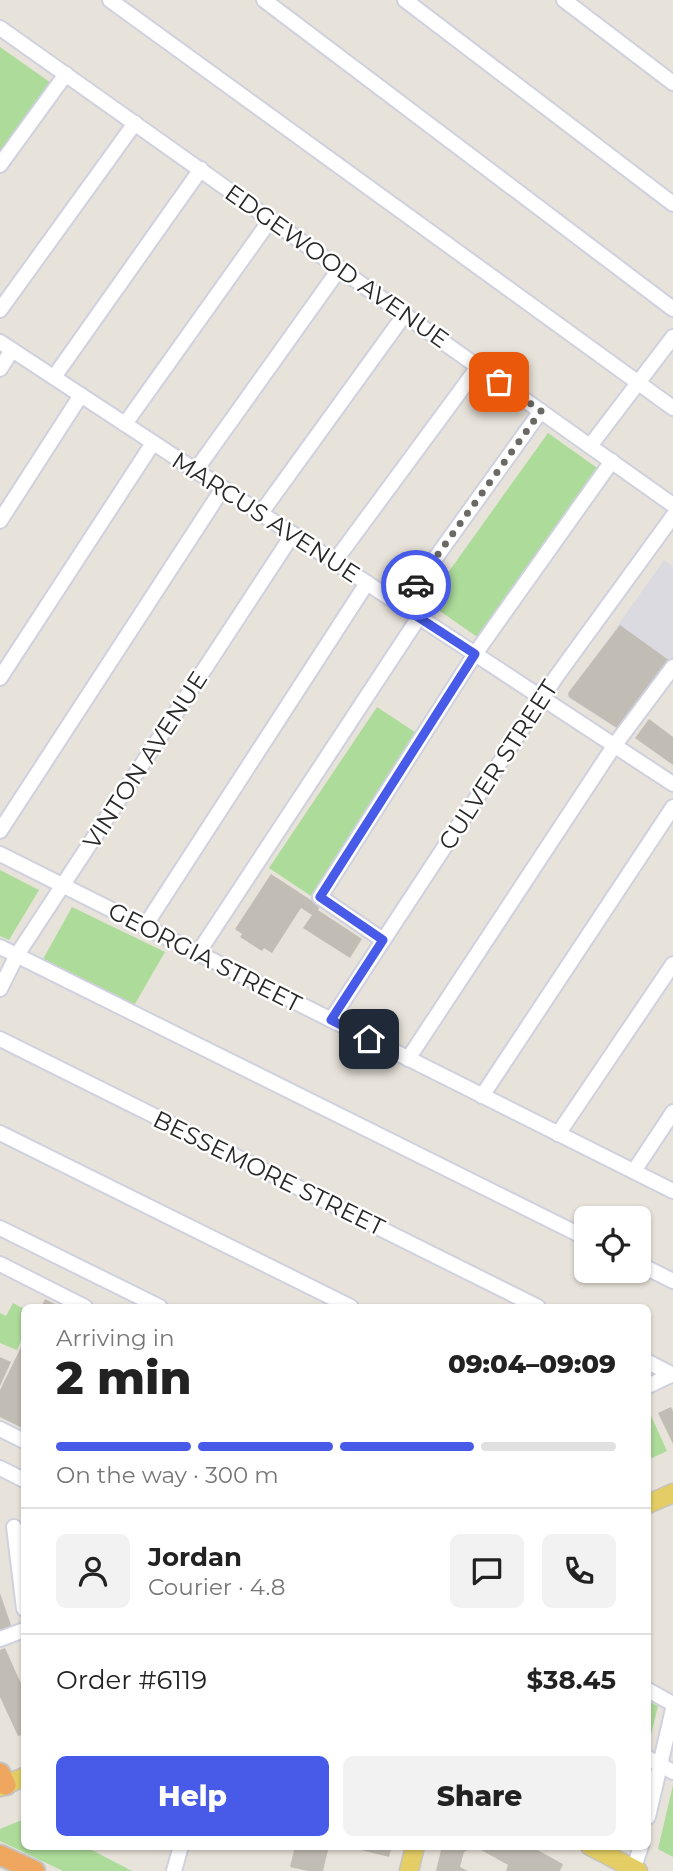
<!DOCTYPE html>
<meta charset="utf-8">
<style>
:root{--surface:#fff;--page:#f2f2f2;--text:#222;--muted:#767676;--line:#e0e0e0;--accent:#475be8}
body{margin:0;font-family:Montserrat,sans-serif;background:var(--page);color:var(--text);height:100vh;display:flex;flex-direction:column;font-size:26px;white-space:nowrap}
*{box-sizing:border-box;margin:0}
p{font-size:23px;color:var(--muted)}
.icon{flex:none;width:38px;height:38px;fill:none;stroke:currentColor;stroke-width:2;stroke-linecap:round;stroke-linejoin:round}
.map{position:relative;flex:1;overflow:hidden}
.drawer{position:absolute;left:21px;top:1304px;width:630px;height:546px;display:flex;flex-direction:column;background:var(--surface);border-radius:10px;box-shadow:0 2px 5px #0004}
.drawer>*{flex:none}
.buttons{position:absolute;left:574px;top:1206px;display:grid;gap:14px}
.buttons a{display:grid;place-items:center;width:77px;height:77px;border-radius:10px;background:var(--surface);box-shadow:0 2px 5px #0004;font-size:35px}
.pin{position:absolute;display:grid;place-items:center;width:60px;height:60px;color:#fff;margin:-30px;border-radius:14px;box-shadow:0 4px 10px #0006}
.courier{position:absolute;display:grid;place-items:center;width:70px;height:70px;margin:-35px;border:5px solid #475be8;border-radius:50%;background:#fff;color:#222;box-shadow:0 2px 9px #0007}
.summary em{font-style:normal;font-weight:800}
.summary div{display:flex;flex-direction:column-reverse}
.summary{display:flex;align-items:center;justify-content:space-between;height:119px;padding:0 35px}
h1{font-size:46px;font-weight:800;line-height:52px}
.bar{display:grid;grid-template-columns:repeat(4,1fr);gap:10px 7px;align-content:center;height:84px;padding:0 35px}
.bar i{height:9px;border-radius:5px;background:var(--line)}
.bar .selected{background:var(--accent)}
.bar p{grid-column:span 4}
.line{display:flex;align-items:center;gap:18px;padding:0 35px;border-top:2px solid var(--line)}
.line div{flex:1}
.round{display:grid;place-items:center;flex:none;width:74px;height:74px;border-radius:10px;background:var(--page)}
.primary-button{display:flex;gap:14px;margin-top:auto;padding:14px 35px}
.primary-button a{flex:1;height:80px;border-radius:10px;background:var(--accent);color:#fff;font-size:28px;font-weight:800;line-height:80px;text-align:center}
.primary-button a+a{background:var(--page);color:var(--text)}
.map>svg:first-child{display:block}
</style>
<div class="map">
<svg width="673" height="1871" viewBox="0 0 673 1871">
<rect width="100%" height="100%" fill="#e8e3da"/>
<path fill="#dcdae1" d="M664,560L673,567V659L621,731L567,697Z"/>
<g fill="#acdb9a">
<path d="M0,47L51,83L0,155Z"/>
<path d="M548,433L600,470L480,639L427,602Z"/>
<path d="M377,707L421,736L314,898L269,868Z"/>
<path d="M0,870L39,890L9,940L0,936Z"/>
<path d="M72,907L165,952L132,1009L42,961Z"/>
<path d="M13,1303L24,1309V1334L17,1350L0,1343V1313L6,1316Z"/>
<path d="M648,1409L667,1451L648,1460Z"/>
<path d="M648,1701L658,1706L648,1747Z"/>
<path d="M673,1785V1857L658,1849Z"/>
<path d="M24,1819V1846H84L132,1871H63L0,1841V1829Z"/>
</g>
<g fill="#c1bdb5">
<path d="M620,625L670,661L620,730L569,697L568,693Z"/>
<path d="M649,719L673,737V765L635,738Z"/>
<path d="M271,874L320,906L318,910L362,939L350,958L303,928L312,915L301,908L272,953L264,948L262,951L240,937L242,934L235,929Z"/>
<path d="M45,1299L61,1307H41Z"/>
<path d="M24,1341V1429L0,1417V1390Z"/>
<path d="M0,1357L11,1362L0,1386Z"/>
<path d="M671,1407L673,1411V1444L658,1413Z"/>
<path d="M0,1593L12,1628L0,1631Z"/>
<path d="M5,1648L24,1690V1734L18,1736L0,1697V1650Z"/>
<path d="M295,1846H329L323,1871H308L290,1867Z"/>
<path d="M362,1846H392L389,1857L361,1850Z"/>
<path d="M442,1846H530L563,1864L560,1871H506L508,1865L474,1846L464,1852L460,1867L468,1871H436Z"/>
</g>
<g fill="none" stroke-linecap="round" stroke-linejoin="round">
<g stroke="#cfd1df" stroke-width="18">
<g id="minor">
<path d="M110,0L673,408"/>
<path d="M264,0L673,309"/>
<path d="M405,0L673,204"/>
<path d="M564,0L673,83"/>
<path d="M0,28L673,505"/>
<path d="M0,165L66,74"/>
<path d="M0,310L135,123"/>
<path d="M0,342L673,784"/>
<path d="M0,369L12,350"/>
<path d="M54,377L201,169"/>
<path d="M125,424L271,219"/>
<path d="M590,446L673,337"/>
<path d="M196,470L340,268"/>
<path d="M261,513L405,314"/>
<path d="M0,521L81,395"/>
<path d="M335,561L478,367"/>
<path d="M401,606L541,411"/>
<path d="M0,678L153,443"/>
<path d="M0,831L223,488"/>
<path d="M0,854L673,1191"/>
<path d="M145,926L367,583"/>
<path d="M383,940L320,897L475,654L612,461"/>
<path d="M0,947L586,1238"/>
<path d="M198,953L419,617"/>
<path d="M0,989L17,955L293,534"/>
<path d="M331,1020L556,677L673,516"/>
<path d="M0,1039L538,1307"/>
<path d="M408,1059L614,746L673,667"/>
<path d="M482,1096L673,807"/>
<path d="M0,1133L351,1307"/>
<path d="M558,1134L673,964"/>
<path d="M634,1171L673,1112"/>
<path d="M0,1228L160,1307"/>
<path d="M0,1264L85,1307"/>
<path d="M639,1264L673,1281"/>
<path d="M648,1362L673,1375"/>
<path d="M648,1386L673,1374"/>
<path d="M0,1429L24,1441"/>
<path d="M0,1468L24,1480"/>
<path d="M14,1527L24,1609"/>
<path d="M0,1639L24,1630"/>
<path d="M648,1690L673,1704"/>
<path d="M648,1758L673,1772"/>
<path d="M648,1817L673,1709"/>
<path d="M174,1871L181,1846"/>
<path d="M633,1871L641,1846"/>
</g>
</g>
<g stroke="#c3c3c3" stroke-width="21">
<g id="major">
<path d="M648,1504L673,1493"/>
<path d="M0,1787L24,1777"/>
<path d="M590,1846L638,1871"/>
<path d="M409,1871L415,1846"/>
</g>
</g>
<g stroke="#c3c3c3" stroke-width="23">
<g id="highway">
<path d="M0,1773L6,1785"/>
<path d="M0,1855L35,1871"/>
</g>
</g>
<use href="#minor" stroke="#fff" stroke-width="14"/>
<use href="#major" stroke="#e3cd64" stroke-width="18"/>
<use href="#highway" stroke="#efa65e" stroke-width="19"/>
</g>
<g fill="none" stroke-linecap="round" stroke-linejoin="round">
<path stroke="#6b6966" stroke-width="7" stroke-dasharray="0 12.6" d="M416,585L541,411L499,382"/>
<path stroke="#475be8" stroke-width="9" d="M369,1039L331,1020L383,940L320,897L475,654L401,606L416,585"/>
</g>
<g text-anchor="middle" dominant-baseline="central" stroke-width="5" stroke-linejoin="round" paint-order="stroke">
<g font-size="24" fill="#272727" stroke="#fff">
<text transform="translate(337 266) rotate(35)">EDGEWOOD AVENUE</text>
<text transform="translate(266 517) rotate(33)">MARCUS AVENUE</text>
<text transform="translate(145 760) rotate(-57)">VINTON AVENUE</text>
<text transform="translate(498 765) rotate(-57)">CULVER STREET</text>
<text transform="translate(205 957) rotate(27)">GEORGIA STREET</text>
<text transform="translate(269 1173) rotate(26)">BESSEMORE STREET</text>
</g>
</g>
</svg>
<div class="buttons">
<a><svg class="icon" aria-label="locate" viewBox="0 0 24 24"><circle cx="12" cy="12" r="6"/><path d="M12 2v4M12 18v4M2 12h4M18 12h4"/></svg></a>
</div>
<div class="pin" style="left:499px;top:382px;background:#ea580c"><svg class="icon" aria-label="bag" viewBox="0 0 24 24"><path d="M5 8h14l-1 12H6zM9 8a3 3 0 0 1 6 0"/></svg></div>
<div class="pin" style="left:369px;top:1039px;background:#1f2937"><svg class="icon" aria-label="home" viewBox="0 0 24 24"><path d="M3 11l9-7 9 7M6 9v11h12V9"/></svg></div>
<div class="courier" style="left:416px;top:585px"><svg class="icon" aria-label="car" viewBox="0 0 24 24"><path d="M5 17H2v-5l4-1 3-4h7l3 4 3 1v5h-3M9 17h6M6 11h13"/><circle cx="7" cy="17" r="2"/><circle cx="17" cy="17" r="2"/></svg></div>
<section class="drawer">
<div class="summary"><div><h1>2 min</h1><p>Arriving in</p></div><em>09:04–09:09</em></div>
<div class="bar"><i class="selected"></i><i class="selected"></i><i class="selected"></i><i></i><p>On the way · 300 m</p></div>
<div class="line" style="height:126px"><a class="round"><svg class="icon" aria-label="person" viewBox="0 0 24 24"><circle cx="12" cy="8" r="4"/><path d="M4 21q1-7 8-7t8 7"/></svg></a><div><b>Jordan</b><p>Courier · 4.8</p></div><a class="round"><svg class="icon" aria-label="chat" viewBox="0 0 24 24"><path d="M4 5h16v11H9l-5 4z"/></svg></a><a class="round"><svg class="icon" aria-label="phone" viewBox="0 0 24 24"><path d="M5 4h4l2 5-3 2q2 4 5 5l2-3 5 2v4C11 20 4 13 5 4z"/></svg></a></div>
<div class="line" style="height:91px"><div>Order #6119</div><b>$38.45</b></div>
<div class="primary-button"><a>Help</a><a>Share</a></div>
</section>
</div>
